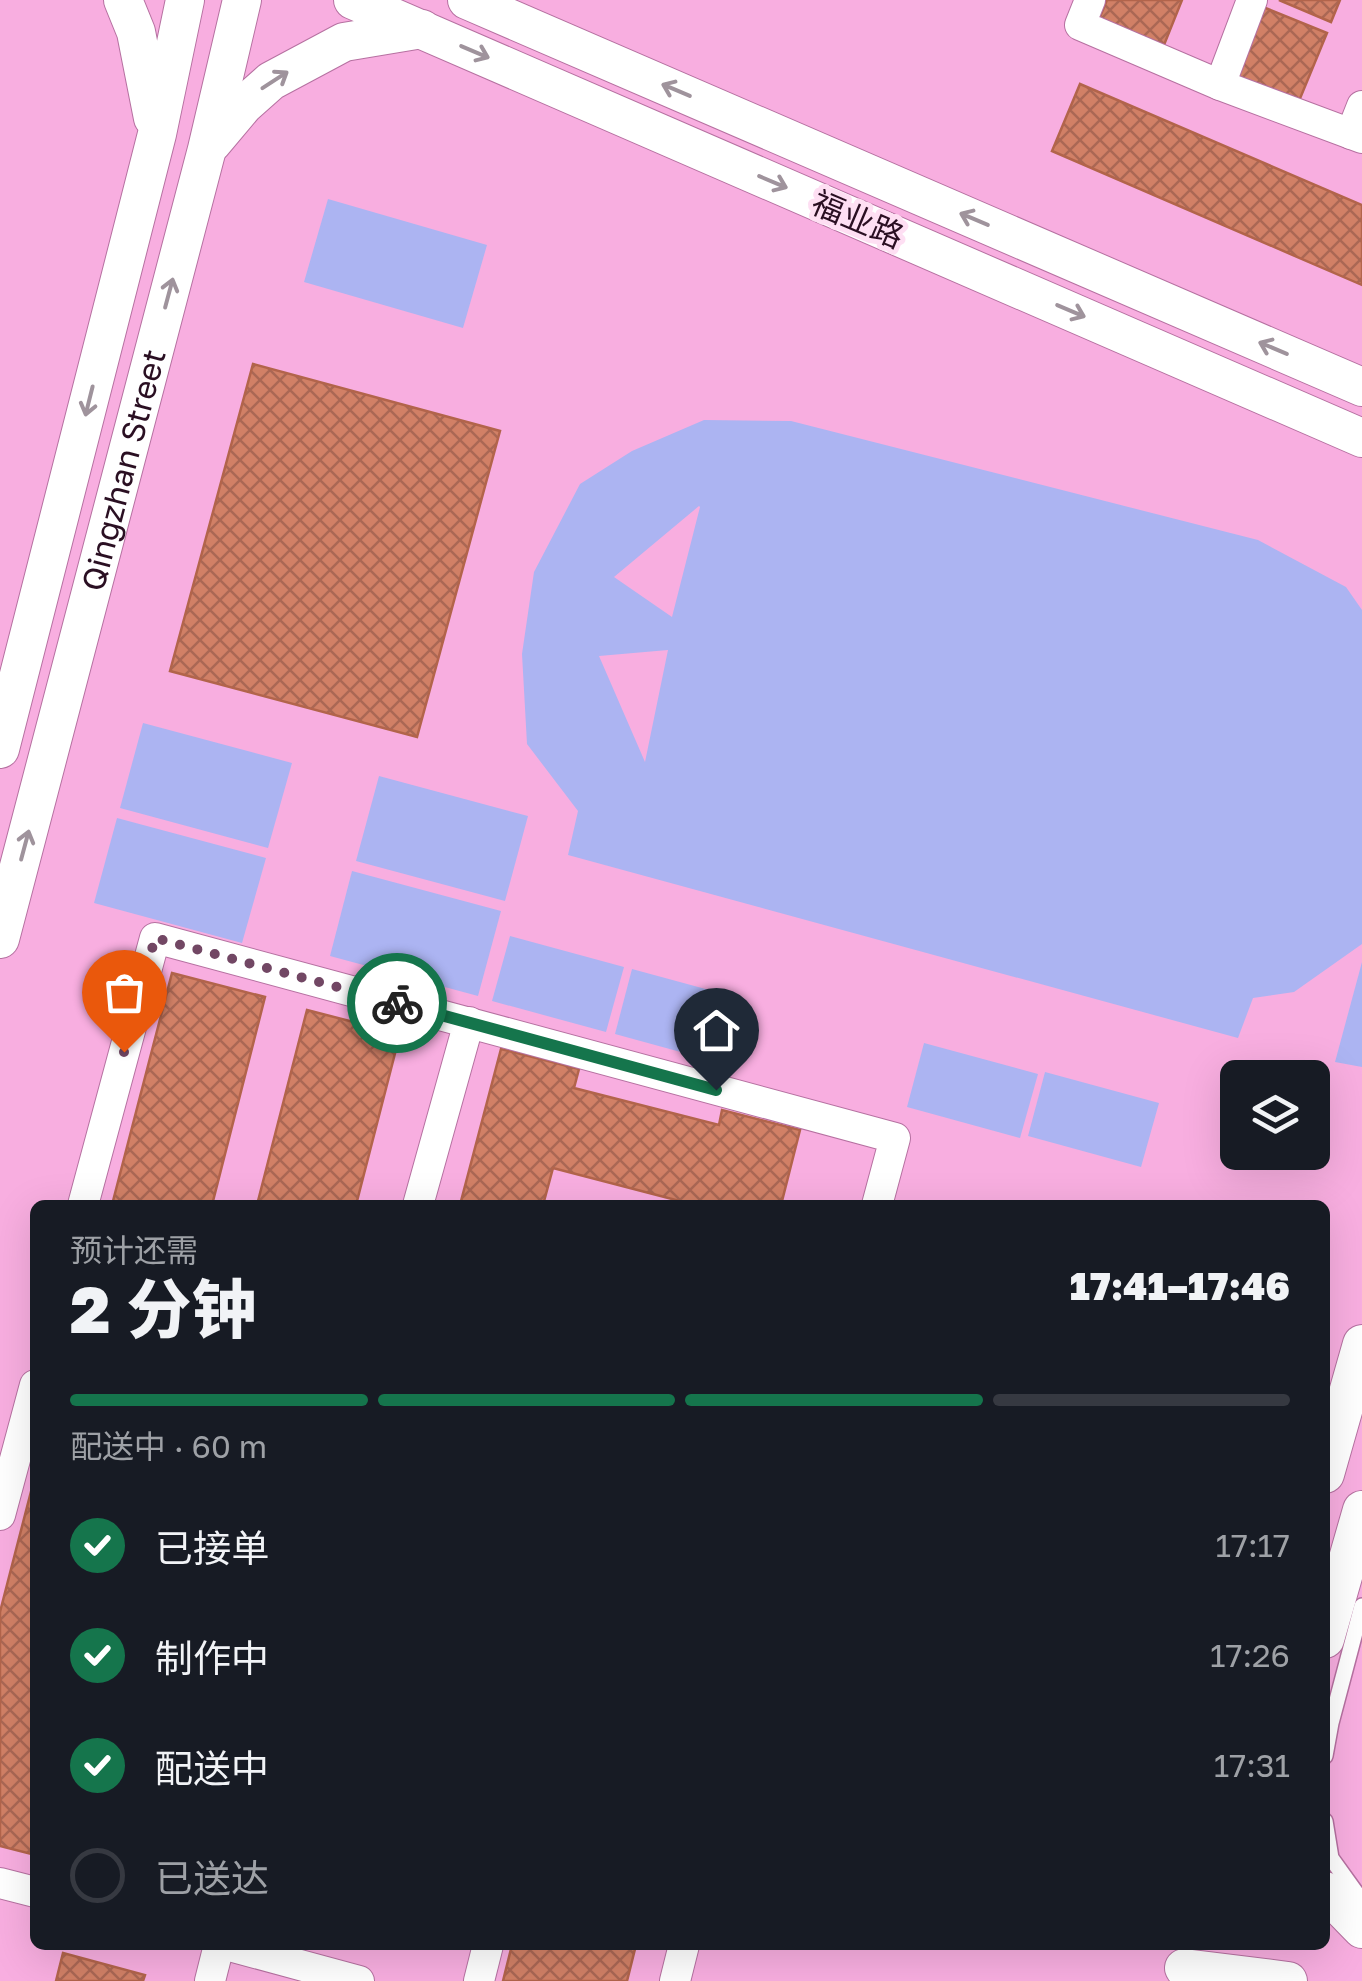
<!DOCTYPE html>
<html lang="zh">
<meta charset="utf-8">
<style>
:root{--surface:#171b24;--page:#242831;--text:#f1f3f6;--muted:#9ea1a6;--line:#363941;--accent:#15754c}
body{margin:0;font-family:"Golos Text","Noto Sans SC",sans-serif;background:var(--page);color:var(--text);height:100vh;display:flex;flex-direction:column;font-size:38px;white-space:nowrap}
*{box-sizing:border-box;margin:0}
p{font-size:32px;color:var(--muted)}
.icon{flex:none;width:55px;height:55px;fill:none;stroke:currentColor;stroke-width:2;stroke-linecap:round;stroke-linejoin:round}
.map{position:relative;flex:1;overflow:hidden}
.side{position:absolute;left:30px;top:1200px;width:1300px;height:750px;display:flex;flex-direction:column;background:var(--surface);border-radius:15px;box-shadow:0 10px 40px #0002}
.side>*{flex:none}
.fabs{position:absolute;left:1220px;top:1060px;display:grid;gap:20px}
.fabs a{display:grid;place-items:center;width:110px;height:110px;border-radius:15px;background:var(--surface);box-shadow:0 10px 40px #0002;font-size:50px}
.pin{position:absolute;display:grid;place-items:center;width:85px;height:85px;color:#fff;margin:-102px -42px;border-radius:50% 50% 50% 0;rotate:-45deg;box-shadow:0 0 10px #0007}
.pin .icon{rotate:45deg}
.courier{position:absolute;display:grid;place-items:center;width:100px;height:100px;margin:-50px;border:8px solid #15754c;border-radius:50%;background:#fff;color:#222;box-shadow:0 2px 12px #0007}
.overview em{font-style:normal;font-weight:800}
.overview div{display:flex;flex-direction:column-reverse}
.overview{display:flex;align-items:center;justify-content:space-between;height:170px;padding:0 40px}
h1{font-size:65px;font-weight:800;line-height:75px}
.bar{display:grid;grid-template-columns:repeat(4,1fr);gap:15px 10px;align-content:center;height:120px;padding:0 40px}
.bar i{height:12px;border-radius:8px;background:var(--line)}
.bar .current{background:var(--accent)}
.bar p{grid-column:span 4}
ol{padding:0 40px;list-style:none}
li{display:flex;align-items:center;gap:30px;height:110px}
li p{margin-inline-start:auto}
li .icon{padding:10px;border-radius:50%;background:var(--accent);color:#fff;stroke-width:4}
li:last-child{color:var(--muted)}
li i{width:55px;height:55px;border:5px solid var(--line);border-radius:50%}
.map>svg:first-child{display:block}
</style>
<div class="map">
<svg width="1362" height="1981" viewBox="0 0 1362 1981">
<defs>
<pattern id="building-cross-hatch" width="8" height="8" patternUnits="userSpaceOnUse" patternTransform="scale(2.5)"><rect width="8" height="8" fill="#d18066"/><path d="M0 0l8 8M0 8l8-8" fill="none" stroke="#aa6754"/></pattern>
</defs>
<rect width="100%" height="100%" fill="#f8aee0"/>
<g fill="#acb4f2" fill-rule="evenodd">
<path d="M328,199L487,245L463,328L304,282Z"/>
<path d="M704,420L791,421L1258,540L1346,587L1362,610V944L1294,992L1253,998L1238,1038L568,855L578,811L527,744L522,654L534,572L580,484L632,451ZM699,506L700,507L672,617L614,577ZM668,650L645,762L599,656Z"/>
<path d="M143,723L292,763L268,848L120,808Z"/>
<path d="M379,776L528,816L505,901L356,861Z"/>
<path d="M117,818L266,858L242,943L94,903Z"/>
<path d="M352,871L501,911L478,996L330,956Z"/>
<path d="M510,936L624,967L606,1032L492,1001Z"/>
<path d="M1362,962V1067L1335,1062Z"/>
<path d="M632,969L746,1000L728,1065L615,1034Z"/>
<path d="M924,1043L1038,1074L1020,1138L907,1107Z"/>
<path d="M1045,1072L1159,1103L1141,1167L1028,1136Z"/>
</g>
<g fill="url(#building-cross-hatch)" stroke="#b2644b" stroke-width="2.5">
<path d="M1107,0H1182L1164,45L1099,19Z"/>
<path d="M1279,0H1340L1331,22Z"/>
<path d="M1263,7L1327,33L1299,101L1234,75Z"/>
<path d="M1080,84L1362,205V285L1052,151Z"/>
<path d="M253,364L500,431L417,737L170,671Z"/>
<path d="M172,973L265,997L212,1205H112Z"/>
<path d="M307,1010L400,1034L356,1205H257Z"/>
<path d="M501,1049L579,1069L574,1088L719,1125L722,1110L800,1130L781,1205H695L553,1168L543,1205H460Z"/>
<path d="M35,1476V1855L0,1846V1612Z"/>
<path d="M512,1945H636L627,1981H503Z"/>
<path d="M63,1953L145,1975L143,1981H56Z"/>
</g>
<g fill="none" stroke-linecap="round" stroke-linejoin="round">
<g stroke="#b671a1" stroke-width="18">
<g id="service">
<path d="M1325,1756L1331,1723L1362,1606"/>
<path d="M1325,1821L1331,1858L1362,1901"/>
</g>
</g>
<g stroke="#b671a1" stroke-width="32">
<g id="minor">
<path d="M1090,0L1080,25L1220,85L1362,138"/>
<path d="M1220,85L1252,0"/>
<path d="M1351,134L1362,106"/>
<path d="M83,1205L155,938L895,1138L877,1205"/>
<path d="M418,1205L469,1022"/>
<path d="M0,1515L35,1385"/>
<path d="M0,1883L35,1892"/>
<path d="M226,1945L359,1981"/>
<path d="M210,1981L219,1945"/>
<path d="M479,1981L488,1945"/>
<path d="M675,1981L684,1945"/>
</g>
</g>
<g stroke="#b671a1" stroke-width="40">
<g id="tertiary">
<path d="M123,0L136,32L153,118"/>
<path d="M353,0L1362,438"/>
<path d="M467,0L1362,387"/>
<path d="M212,143L244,105L271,81L344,42L422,29"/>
<path d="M0,749L157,134L185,0"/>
<path id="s1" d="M0,939L207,149L242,0"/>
<path d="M1325,1474L1362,1344"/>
<path d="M1325,1639L1362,1510"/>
<path d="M1325,1891L1362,1929"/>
<path d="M1184,1968L1288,1981"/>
</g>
</g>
<use href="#service" stroke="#fff" stroke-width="15"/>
<use href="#minor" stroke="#fff" stroke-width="30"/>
<use href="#tertiary" stroke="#fff" stroke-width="38"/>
</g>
<defs><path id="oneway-shaft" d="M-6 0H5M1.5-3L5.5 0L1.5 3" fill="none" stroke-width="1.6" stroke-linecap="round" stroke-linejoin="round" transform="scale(2.5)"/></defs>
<g stroke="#9f939c">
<use href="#oneway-shaft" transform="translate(475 52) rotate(23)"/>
<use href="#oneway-shaft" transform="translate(275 80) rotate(-33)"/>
<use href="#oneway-shaft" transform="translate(676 90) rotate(-157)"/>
<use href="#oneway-shaft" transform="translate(773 182) rotate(23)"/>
<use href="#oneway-shaft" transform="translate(974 219) rotate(-157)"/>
<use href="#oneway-shaft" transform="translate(169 293) rotate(-75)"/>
<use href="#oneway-shaft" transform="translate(1071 311) rotate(23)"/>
<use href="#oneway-shaft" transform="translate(1273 348) rotate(-157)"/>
<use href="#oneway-shaft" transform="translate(89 401) rotate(104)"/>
<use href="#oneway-shaft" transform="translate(25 845) rotate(-75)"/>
</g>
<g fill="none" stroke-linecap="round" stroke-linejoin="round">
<path stroke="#724764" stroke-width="10" stroke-dasharray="0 18" d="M124,1052L155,938L397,1003"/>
<path stroke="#15754c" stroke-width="12" d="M397,1003L716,1090"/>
</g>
<g text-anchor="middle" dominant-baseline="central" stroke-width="10" stroke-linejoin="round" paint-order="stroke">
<g font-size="32" fill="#2a0f22" stroke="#fedff3">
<text transform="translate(858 219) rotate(23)">福业路</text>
<text stroke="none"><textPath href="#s1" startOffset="485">Qingzhan Street</textPath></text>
</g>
</g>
</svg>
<div class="fabs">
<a><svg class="icon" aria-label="layers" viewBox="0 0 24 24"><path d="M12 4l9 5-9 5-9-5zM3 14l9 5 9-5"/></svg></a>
</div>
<div class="pin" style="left:124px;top:1052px;background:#ea580c"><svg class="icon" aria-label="bag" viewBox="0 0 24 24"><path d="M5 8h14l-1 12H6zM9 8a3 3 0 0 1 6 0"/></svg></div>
<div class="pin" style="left:716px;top:1090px;background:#1f2937"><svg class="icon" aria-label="home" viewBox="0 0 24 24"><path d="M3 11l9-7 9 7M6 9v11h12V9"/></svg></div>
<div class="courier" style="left:397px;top:1003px"><svg class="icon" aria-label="bike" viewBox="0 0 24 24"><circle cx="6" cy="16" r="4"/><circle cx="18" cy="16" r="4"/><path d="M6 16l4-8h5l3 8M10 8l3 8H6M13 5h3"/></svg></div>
<section class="side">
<div class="overview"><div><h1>2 分钟</h1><p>预计还需</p></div><em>17:41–17:46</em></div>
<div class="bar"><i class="current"></i><i class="current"></i><i class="current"></i><i></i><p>配送中 · 60 m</p></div>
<ol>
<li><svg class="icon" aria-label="check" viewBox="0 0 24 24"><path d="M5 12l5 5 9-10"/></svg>已接单<p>17:17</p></li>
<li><svg class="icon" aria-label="check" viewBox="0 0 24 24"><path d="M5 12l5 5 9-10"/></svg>制作中<p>17:26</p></li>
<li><svg class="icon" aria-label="check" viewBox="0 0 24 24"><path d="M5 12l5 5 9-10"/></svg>配送中<p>17:31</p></li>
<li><i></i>已送达</li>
</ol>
</section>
</div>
